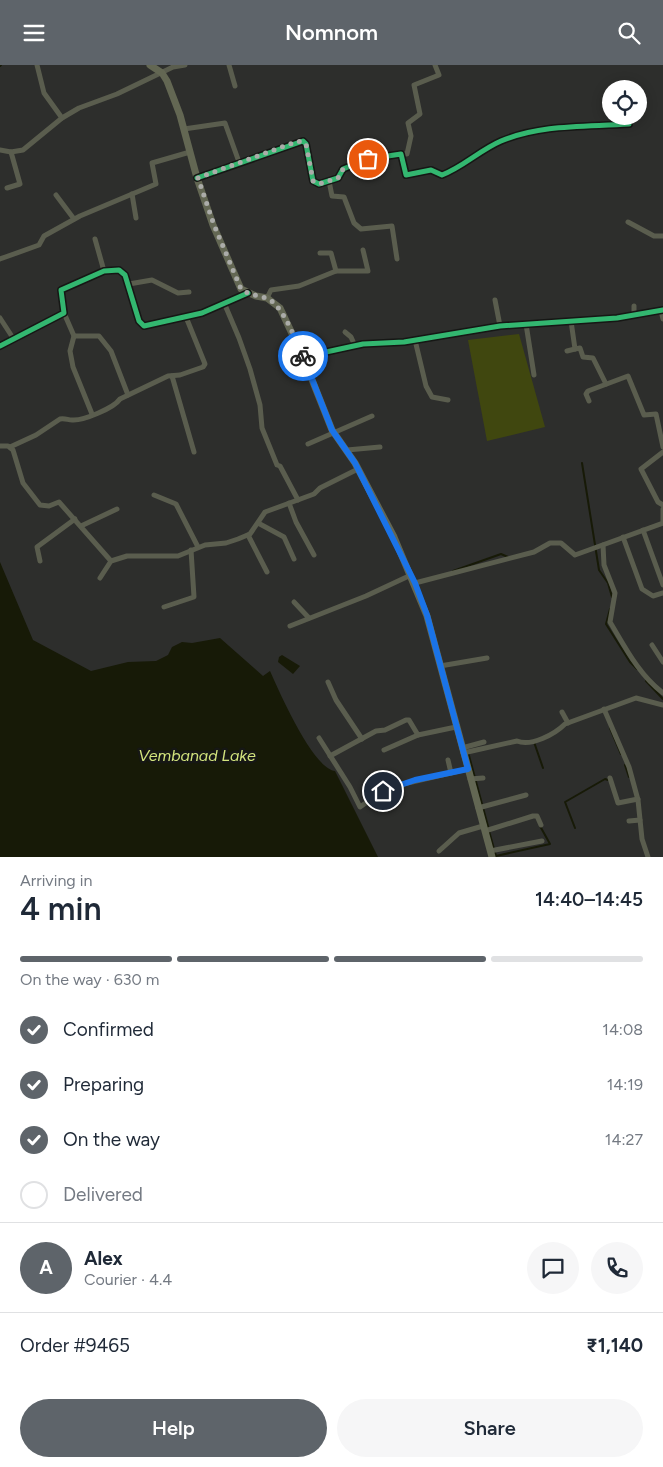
<!DOCTYPE html>
<meta charset="utf-8">
<style>
:root{--surface:#fff;--page:#f6f6f7;--text:#1f2937;--muted:#747a83;--line:#e0e1e3;--accent:#5e646a}
body{margin:0;font-family:Figtree,sans-serif;background:var(--page);color:var(--text);height:100vh;display:flex;flex-direction:column;font-size:19px;white-space:nowrap}
*{box-sizing:border-box;margin:0}
p{font-size:16px;color:var(--muted)}
.icon{flex:none;width:28px;height:28px;fill:none;stroke:currentColor;stroke-width:2;stroke-linecap:round;stroke-linejoin:round}
.map{position:relative;height:792px;overflow:hidden}
.sheet{display:flex;flex-direction:column;background:var(--surface);flex:1}
.sheet>*{flex:none}
.fabs{position:absolute;left:602px;top:15px;display:grid;gap:10px}
.fabs a{display:grid;place-items:center;width:45px;height:45px;border-radius:50%;background:var(--surface);box-shadow:0 2px 12px #0003;font-size:25px}
.pin{position:absolute;display:grid;place-items:center;width:42px;height:42px;color:#fff;margin:-21px;border:2px solid #fff;border-radius:50%;box-shadow:0 1px 5px #0007}
.courier{position:absolute;display:grid;place-items:center;width:50px;height:50px;margin:-25px;border:4px solid #1a73e8;border-radius:50%;background:#fff;color:#222;box-shadow:0 1px 6px #0007}
.overview em{font-style:normal;font-weight:600}
.overview div{display:flex;flex-direction:column-reverse}
.overview{display:flex;align-items:center;justify-content:space-between;height:85px;padding:0 20px}
h1{font-size:32px;font-weight:600;line-height:38px}
.bar{display:grid;grid-template-columns:repeat(4,1fr);gap:8px 5px;align-content:center;height:60px;padding:0 20px}
.bar i{height:6px;border-radius:4px;background:var(--line)}
.bar .current{background:var(--accent)}
.bar p{grid-column:span 4}
.line{display:flex;align-items:center;gap:12px;padding:0 20px;border-top:1px solid var(--line)}
.line div{flex:1}
.round{display:grid;place-items:center;flex:none;width:52px;height:52px;border-radius:26px;background:var(--page)}
ol{padding:0 20px;list-style:none}
li{display:flex;align-items:center;gap:15px;height:55px}
li p{margin-inline-start:auto}
li .icon{padding:5px;border-radius:50%;background:var(--accent);color:#fff;stroke-width:4}
li:last-child{color:var(--muted)}
li i{width:28px;height:28px;border:2px solid var(--line);border-radius:50%}
.cta{display:flex;gap:10px;margin-top:auto;padding:10px 20px}
.cta a{flex:1;height:58px;border-radius:30px;background:var(--accent);color:#fff;font-size:20px;font-weight:600;line-height:58px;text-align:center}
.cta a+a{background:var(--page);color:var(--text)}
header{display:flex;justify-content:space-between;align-items:center;height:65px;padding:0 20px;background:var(--accent);color:#fff;font-size:22px;font-weight:600}
.map>svg:first-child{display:block}
</style>
<header><svg class="icon" aria-label="menu" viewBox="0 0 24 24"><path d="M4 6h16M4 12h16M4 18h16"/></svg>Nomnom<svg class="icon" aria-label="search" viewBox="0 0 24 24"><circle cx="10" cy="10" r="6"/><path d="M15 15l6 6"/></svg></header>
<div class="map">
<svg width="663" height="792" viewBox="0 0 663 792">
<rect width="100%" height="100%" fill="#2d2e2c"/>
<path fill="#40470f" d="M519,269L545,362L487,376L468,275Z"/>
<g fill="#171a07">
<path d="M0,497L33,575L91,606L128,597L156,596L168,590L172,582L182,577L192,578L220,573L263,611L270,606C279,626 313,704 335,706L378,792H0Z"/>
<path d="M282,590L300,601L293,609L278,597L279,592Z"/>
</g>
<g fill="none" stroke-linecap="round" stroke-linejoin="round">
<g stroke="#171a07" stroke-width="2">
<path d="M0,1L1,0"/>
<path d="M582,398L599,505L608,518L612,532"/>
<path d="M453,506L501,489L508,492"/>
<path d="M610,544L606,559L630,597L637,604"/>
<path d="M646,616L663,634"/>
<path d="M610,663L621,689"/>
<path d="M534,677L543,703"/>
<path d="M468,687L489,765"/>
<path d="M625,700L629,712"/>
<path d="M575,763L565,737L605,714L608,715"/>
<path d="M489,766L496,791L550,779L540,761"/>
</g>
<g stroke="#5a5d4e" stroke-width="5">
<path d="M37,0L44,28L62,53"/>
<path d="M229,0L235,21"/>
<path d="M184,64L225,58L239,97"/>
<path d="M0,85L11,87L23,85L62,53L79,43L117,29L173,2L185,0"/>
<path d="M401,89H407L411,71L408,58L420,49L414,20L439,10L435,0"/>
<path d="M197,113L303,76L306,79L313,116L319,119L338,113L343,104L368,94L401,89L406,110L431,105L442,110C463,102 480,85 501,76C542,59 586,62 629,59"/>
<path d="M329,116L332,131L344,132L354,158L361,164L392,161L397,194"/>
<path d="M7,123L20,119L11,87"/>
<path d="M132,129L136,153"/>
<path d="M56,130L74,154"/>
<path d="M628,157L654,171H663"/>
<path d="M95,174L104,206"/>
<path d="M320,188H331L336,206H368L363,185"/>
<path d="M0,194L39,180L44,171L80,151L156,119L152,98L190,87"/>
<path d="M129,219L152,215L178,228L189,227"/>
<path d="M267,233L271,225L299,221L336,206"/>
<path d="M495,235L500,261"/>
<path d="M225,240L239,273L250,304L260,340L262,363L277,400L280,401L298,435"/>
<path d="M634,241V250"/>
<path d="M661,246L663,254"/>
<path d="M64,248L74,271L70,286L73,302L92,349"/>
<path d="M0,253L13,273"/>
<path d="M571,256L575,284L580,283L583,292L593,293L606,319"/>
<path d="M526,259L534,310"/>
<path d="M345,267L351,272L355,281"/>
<path d="M74,271H99L111,286L128,330"/>
<path d="M415,275L426,321L432,332L448,335"/>
<path d="M0,281L64,248L61,225L104,206L119,205L125,210L139,256L144,261L202,248L248,228"/>
<path d="M567,286L575,284"/>
<path d="M303,292L363,279L404,277L500,261L617,253L663,245"/>
<path d="M172,311L194,387"/>
<path d="M589,336L586,329L588,326L628,311L644,350L656,349L663,382"/>
<path d="M308,379L372,351"/>
<path d="M0,381H8L13,385L23,418L40,440L49,441L59,437L111,496"/>
<path d="M10,382L36,370L60,354C65,353 68,355 72,355C83,356 114,343 120,334L168,311L180,310L203,302L205,299L186,252"/>
<path d="M347,385L380,382"/>
<path d="M663,387L641,404L658,437L663,440"/>
<path d="M154,430L176,439L198,482"/>
<path d="M289,438L296,457L314,490"/>
<path d="M663,444V456"/>
<path d="M258,458L284,472L294,494"/>
<path d="M81,461L117,444"/>
<path d="M643,465L663,520"/>
<path d="M248,470L267,507"/>
<path d="M623,472L642,524L653,531L663,528"/>
<path d="M603,480L604,500L615,528L610,557C625,582 639,610 663,628"/>
<path d="M40,496L37,482L75,454"/>
<path d="M100,513L111,496L127,491H178L205,480L226,478L238,474L250,469L265,447L314,429L320,423L358,404"/>
<path d="M415,518L534,487L550,478H561L575,490L663,458"/>
<path d="M294,537L309,553"/>
<path d="M164,542L194,532L191,485"/>
<path d="M290,561L366,531L411,510"/>
<path d="M652,580L663,597"/>
<path d="M440,601L487,593"/>
<path d="M328,617L336,635L362,674"/>
<path d="M604,644L629,702L638,735L642,774L648,792"/>
<path d="M562,647L568,658"/>
<path d="M319,673L350,722L360,742L383,726L399,720L468,704"/>
<path d="M462,683L484,677"/>
<path d="M384,685L418,670"/>
<path d="M463,688L517,676C531,682 555,669 565,659L636,633L663,640"/>
<path d="M330,691L376,666L385,665L406,655H409L418,670L456,662"/>
<path d="M448,695L451,708"/>
<path d="M610,713L618,738L638,734"/>
<path d="M470,714L483,713"/>
<path d="M478,743L526,730"/>
<path d="M629,756L640,755"/>
<path d="M485,766L533,751H537L541,760"/>
<path d="M439,786L459,768L483,761"/>
<path d="M490,786L542,776"/>
</g>
<path stroke="#636753" stroke-width="7" d="M150,0L162,8L167,16L180,50L197,113L213,160L241,224L256,231L267,233L280,243L303,292L332,365L355,398L394,472L427,551L492,792"/>
<g stroke="#161715" stroke-width="8">
<g id="cycleway">
<path d="M197,113L303,76L306,79L313,116L319,119L338,113L343,104L368,94L401,89L406,110L431,105L442,110C463,102 480,85 501,76C542,59 586,62 629,59"/>
<path d="M0,281L64,248L61,225L104,206L119,205L125,210L139,256L144,261L202,248L248,228"/>
<path d="M303,292L363,279L404,277L500,261L617,253L663,245"/>
</g>
</g>
<use href="#cycleway" stroke="#33b770" stroke-width="5"/>
</g>
<g fill="none" stroke-linecap="round" stroke-linejoin="round">
<path stroke="#abaca9" stroke-width="5" stroke-dasharray="0 9" d="M303,291C295,275 283,239 266,233C257,230 249,230 241,224L214,160L198,113L298,76L306,79L313,116L319,119L338,113L343,104L368,94"/>
<path stroke="#1a73e8" stroke-width="6" d="M303,291L332,365L355,398L415,518L427,550L468,704L415,715L383,726"/>
</g>
<g text-anchor="middle" dominant-baseline="central" stroke-width="5" stroke-linejoin="round" paint-order="stroke">
<g font-size="16" font-style="italic" fill="#d3e47d" stroke="#161715">
<text x="197" y="690">Vembanad Lake</text>
</g>
</g>
</svg>
<div class="fabs">
<a><svg class="icon" aria-label="locate" viewBox="0 0 24 24"><circle cx="12" cy="12" r="6"/><path d="M12 2v4M12 18v4M2 12h4M18 12h4"/></svg></a>
</div>
<div class="pin" style="left:368px;top:94px;background:#ea580c"><svg class="icon" aria-label="bag" viewBox="0 0 24 24"><path d="M5 8h14l-1 12H6zM9 8a3 3 0 0 1 6 0"/></svg></div>
<div class="pin" style="left:383px;top:726px;background:#1f2937"><svg class="icon" aria-label="home" viewBox="0 0 24 24"><path d="M3 11l9-7 9 7M6 9v11h12V9"/></svg></div>
<div class="courier" style="left:303px;top:291px"><svg class="icon" aria-label="bike" viewBox="0 0 24 24"><circle cx="6" cy="16" r="4"/><circle cx="18" cy="16" r="4"/><path d="M6 16l4-8h5l3 8M10 8l3 8H6M13 5h3"/></svg></div>
</div>
<section class="sheet">
<div class="overview"><div><h1>4 min</h1><p>Arriving in</p></div><em>14:40–14:45</em></div>
<div class="bar"><i class="current"></i><i class="current"></i><i class="current"></i><i></i><p>On the way · 630 m</p></div>
<ol>
<li><svg class="icon" aria-label="check" viewBox="0 0 24 24"><path d="M5 12l5 5 9-10"/></svg>Confirmed<p>14:08</p></li>
<li><svg class="icon" aria-label="check" viewBox="0 0 24 24"><path d="M5 12l5 5 9-10"/></svg>Preparing<p>14:19</p></li>
<li><svg class="icon" aria-label="check" viewBox="0 0 24 24"><path d="M5 12l5 5 9-10"/></svg>On the way<p>14:27</p></li>
<li><i></i>Delivered</li>
</ol>
<div class="line" style="height:90px"><b class="round" style="background:var(--accent);color:#fff">A</b><div><b>Alex</b><p>Courier · 4.4</p></div><a class="round"><svg class="icon" aria-label="chat" viewBox="0 0 24 24"><path d="M4 5h16v11H9l-5 4z"/></svg></a><a class="round"><svg class="icon" aria-label="phone" viewBox="0 0 24 24"><path d="M5 4h4l2 5-3 2q2 4 5 5l2-3 5 2v4C11 20 4 13 5 4z"/></svg></a></div>
<div class="line" style="height:65px"><div>Order #9465</div><b>₹1,140</b></div>
<div class="cta"><a>Help</a><a>Share</a></div>
</section>
